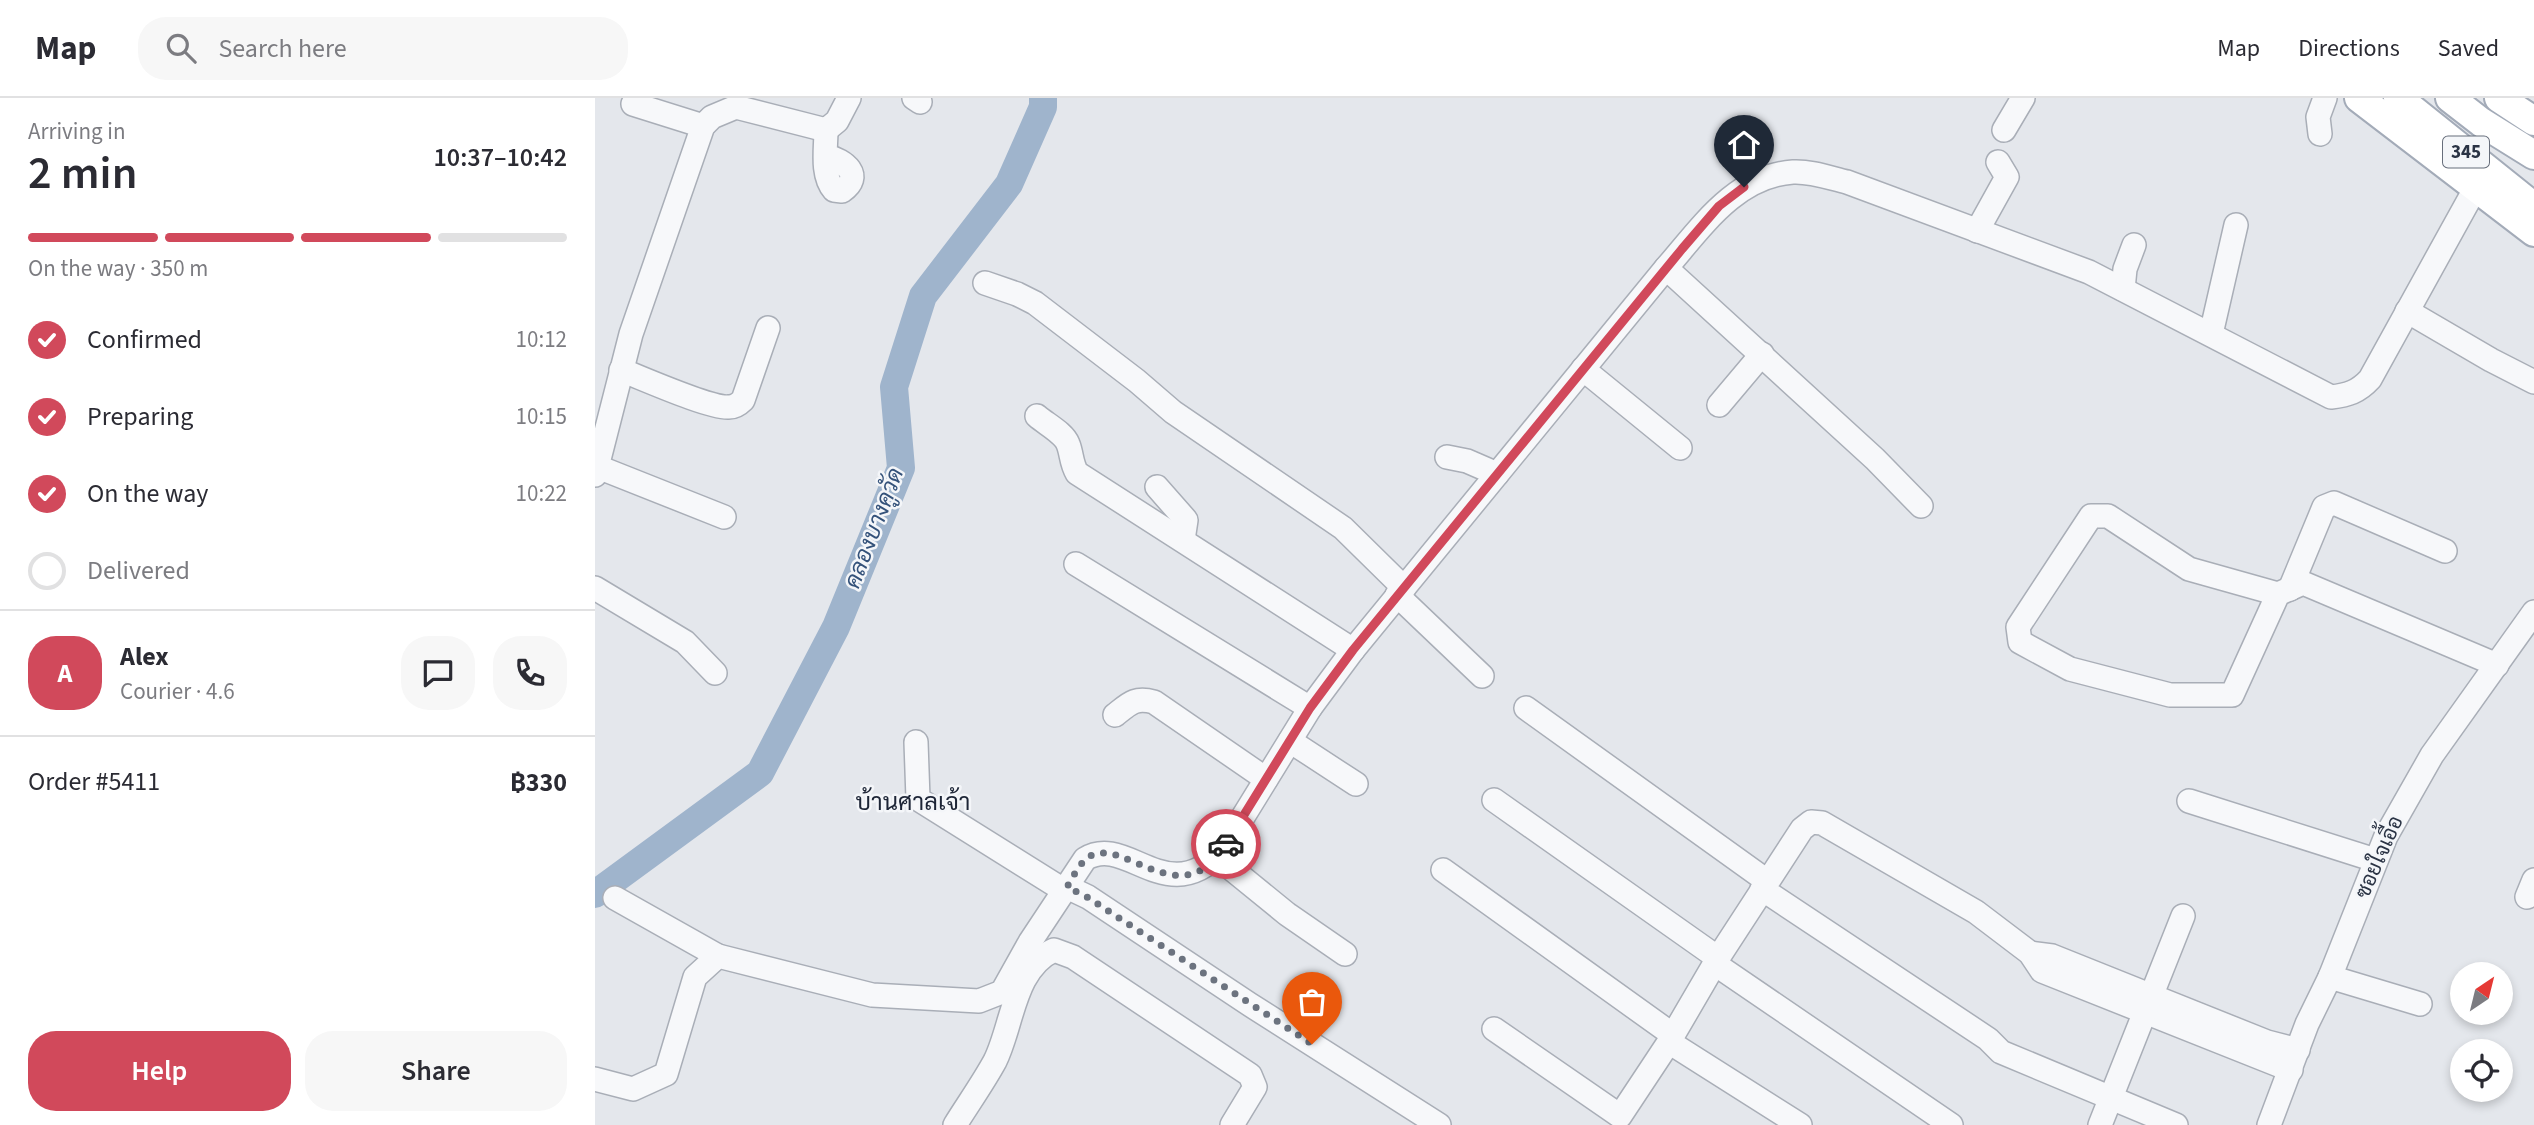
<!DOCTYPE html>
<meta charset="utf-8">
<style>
:root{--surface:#fff;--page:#f7f7f7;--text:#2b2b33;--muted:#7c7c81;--line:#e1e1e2;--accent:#d1495b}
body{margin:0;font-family:"Source Sans 3",Sarabun,sans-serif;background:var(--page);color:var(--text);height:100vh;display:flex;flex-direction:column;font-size:26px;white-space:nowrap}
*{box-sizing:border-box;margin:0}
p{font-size:23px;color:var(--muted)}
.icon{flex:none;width:38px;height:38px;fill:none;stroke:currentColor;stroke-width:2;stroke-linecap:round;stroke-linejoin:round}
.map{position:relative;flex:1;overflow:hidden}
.drawer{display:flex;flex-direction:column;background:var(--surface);width:595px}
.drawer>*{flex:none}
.needle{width:46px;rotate:35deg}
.fabs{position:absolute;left:1855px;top:864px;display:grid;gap:14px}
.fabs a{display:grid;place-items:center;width:63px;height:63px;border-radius:50%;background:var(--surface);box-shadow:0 4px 10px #0003;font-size:35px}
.pin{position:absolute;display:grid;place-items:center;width:60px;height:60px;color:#fff;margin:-72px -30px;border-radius:50% 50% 50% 0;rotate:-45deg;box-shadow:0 0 7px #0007}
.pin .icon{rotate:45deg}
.courier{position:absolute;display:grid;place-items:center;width:70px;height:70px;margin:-35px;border:5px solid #d1495b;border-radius:50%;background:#fff;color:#222;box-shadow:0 2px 9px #0007}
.head em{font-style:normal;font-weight:600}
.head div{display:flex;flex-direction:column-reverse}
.head{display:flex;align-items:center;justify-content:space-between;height:119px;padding:0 28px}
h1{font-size:46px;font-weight:600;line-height:52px}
.bar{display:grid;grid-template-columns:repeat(4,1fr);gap:10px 7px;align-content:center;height:84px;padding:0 28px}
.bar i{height:9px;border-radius:5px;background:var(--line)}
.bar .active{background:var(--accent)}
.bar p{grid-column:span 4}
.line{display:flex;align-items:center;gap:18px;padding:0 28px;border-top:2px solid var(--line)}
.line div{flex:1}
.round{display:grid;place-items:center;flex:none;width:74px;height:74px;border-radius:28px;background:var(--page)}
ol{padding:0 28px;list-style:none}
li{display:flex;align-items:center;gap:21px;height:77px}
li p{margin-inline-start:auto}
li .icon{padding:7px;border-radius:50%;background:var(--accent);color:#fff;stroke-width:4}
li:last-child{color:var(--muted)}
li i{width:38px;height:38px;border:4px solid var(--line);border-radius:50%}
.button{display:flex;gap:14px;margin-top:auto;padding:14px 28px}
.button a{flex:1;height:80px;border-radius:28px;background:var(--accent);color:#fff;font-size:28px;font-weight:600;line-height:80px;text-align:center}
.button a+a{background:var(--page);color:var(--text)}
header{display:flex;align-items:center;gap:42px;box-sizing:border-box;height:98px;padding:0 35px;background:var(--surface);border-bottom:2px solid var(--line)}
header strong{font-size:33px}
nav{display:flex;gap:38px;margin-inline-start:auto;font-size:24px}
.search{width:490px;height:63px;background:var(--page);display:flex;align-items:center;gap:18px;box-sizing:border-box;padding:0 24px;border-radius:28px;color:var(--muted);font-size:26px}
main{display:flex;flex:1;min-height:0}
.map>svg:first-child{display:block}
</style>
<header>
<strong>Map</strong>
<div class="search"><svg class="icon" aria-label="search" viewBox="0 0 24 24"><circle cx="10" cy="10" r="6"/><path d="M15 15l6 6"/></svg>Search here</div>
<nav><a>Map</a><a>Directions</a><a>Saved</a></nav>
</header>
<main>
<section class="drawer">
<div class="head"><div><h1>2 min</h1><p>Arriving in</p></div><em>10:37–10:42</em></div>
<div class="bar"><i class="active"></i><i class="active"></i><i class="active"></i><i></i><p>On the way · 350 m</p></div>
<ol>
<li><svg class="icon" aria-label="check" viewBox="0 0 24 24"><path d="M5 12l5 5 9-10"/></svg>Confirmed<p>10:12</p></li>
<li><svg class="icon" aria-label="check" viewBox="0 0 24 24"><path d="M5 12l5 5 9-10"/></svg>Preparing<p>10:15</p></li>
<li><svg class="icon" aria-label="check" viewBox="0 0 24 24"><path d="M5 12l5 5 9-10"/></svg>On the way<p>10:22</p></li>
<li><i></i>Delivered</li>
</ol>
<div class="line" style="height:126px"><b class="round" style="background:var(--accent);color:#fff">A</b><div><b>Alex</b><p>Courier · 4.6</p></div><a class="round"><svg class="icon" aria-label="chat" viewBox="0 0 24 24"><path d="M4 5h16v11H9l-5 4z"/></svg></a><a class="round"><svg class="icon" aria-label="phone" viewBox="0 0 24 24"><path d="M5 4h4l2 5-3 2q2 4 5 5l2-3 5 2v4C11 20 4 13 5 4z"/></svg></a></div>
<div class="line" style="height:91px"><div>Order #5411</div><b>฿330</b></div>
<div class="button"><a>Help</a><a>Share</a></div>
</section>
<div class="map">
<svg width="1939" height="1027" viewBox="0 0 1939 1027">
<rect width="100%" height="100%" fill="#e4e7ec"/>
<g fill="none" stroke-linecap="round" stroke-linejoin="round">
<path stroke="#9fb4cc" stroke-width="28" d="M0,796L165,675L241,529L306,370L299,289L328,198L414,86L448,9V0"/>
<g stroke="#a9aeb7" stroke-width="26">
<g id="minor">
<path d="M319,0L325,4"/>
<path d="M38,6L108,28"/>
<path d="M231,32C231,50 226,77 239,92L247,93C269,78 250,62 231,58"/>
<path d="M1409,32L1428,0"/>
<path d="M1725,36L1723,19L1730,0"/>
<path d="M1382,133L1412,79L1403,64"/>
<path d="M1071,170L1280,361L1326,408"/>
<path d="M390,185L422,196L440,205L542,283L578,314L748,430L809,490"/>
<path d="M1528,191L1530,171L1539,147"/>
<path d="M1812,213L1896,262L1939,284"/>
<path d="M1616,236L1641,127"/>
<path d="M988,271L1085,350"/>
<path d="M26,272C47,280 116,311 134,309C140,309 144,306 148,302L173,230"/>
<path d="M1124,307L1167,256"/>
<path d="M442,318C451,326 469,335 473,346C477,356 476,365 482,375L758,552"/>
<path d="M852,359L872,363L902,376"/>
<path d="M3,369L129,419"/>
<path d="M0,377L36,236L108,28L117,19L141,9L231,32L242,23L254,0"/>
<path d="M562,389L591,422L588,442"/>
<path d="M481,466L715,610"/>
<path d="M0,490L90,544L120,575"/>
<path d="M1695,491L1729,409L1739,405L1850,453"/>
<path d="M1683,496L1594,471L1513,418H1496L1423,529L1425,544L1475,571L1575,597H1637L1683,496L1708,485L1902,567"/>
<path d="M802,497L887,578"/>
<path d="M931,610L1172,783"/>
<path d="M520,617C535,605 540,599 559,604L671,681"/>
<path d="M695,643L761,686"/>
<path d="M321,644L323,701L462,788L472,789L493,799L654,906L844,1027"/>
<path d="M899,702L1123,860"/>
<path d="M1594,703L1780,762"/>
<path d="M622,759L692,816L750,856"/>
<path d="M848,772L1078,937"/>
<path d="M1167,791L1393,941L1406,954L1581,1027"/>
<path d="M1932,799L1939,782"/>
<path d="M20,800L123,858"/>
<path d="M1435,855L1457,858L1672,944L1703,952"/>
<path d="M1120,866L1356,1027"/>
<path d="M1735,879L1825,906"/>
<path d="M899,931L1025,1018L1074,944"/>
<path d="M0,981L38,991L71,976L100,879L123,858L277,897L384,903L407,894L435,844L490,761C532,735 571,813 627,753L715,610L758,552L1071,170C1106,130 1140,78 1198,74C1216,73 1235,80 1252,84L1494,174L1736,299C1753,297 1763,294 1775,281L1880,91"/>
<path d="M360,1027C373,1006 388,985 400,963C418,927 418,871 459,852L478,859L655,977L660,989L637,1027"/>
<path d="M1205,1027L1074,944L1123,860L1207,731L1216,724L1227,725L1381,814L1435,855L1447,873L1696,972"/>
<path d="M1505,1027L1588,818"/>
<path d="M1674,1027L1712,926L1735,879L1791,738L1837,657L1939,514"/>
</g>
</g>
<g stroke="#a3abb8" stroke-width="32">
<g id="major">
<path d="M1764,0L1939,134"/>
<path d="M1803,0L1939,109"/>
<path d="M1855,0L1886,24L1939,57"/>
<path d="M1904,0L1939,23"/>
</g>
</g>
<use href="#minor" stroke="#f7f8fa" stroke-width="23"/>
<use href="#major" stroke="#fff" stroke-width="28"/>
</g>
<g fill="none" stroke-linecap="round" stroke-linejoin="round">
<path stroke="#6c737f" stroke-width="7" stroke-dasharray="0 12.6" d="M631,746C587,819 530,739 495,758C485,764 478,779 472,789L492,799L717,946"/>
<path stroke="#d1495b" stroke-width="9" d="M631,746L715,610L758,552L1087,151L1124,108L1149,89"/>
</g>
<g text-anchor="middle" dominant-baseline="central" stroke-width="5" stroke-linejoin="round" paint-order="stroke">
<rect fill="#f4f6f9" stroke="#676e7b" stroke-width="2" x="1848" y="38.5" width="46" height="31" rx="5"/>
<g font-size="19" font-weight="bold" fill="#2b3445">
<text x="1871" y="54">345</text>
</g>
<g font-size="21" fill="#2b3445" stroke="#f4f6f9">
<text transform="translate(1784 759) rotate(-66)">ซอยใจเอื้อ</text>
</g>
<g font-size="23" font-style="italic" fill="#34527a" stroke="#f4f6f9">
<text transform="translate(279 430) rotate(-69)">คลองบางคูวัด</text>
</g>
<g font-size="24" fill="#1d2536" stroke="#f4f6f9">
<text x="318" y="704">บ้านศาลเจ้า</text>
</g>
</g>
</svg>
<div class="fabs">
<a><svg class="needle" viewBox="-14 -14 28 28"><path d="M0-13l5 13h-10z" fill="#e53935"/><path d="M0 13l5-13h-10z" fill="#7c7c81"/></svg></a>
<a><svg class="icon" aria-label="locate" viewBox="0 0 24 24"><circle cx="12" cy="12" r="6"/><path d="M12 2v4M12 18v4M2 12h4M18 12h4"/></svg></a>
</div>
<div class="pin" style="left:717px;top:946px;background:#ea580c"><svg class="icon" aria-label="bag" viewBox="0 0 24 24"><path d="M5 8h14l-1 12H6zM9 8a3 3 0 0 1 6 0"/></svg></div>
<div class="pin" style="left:1149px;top:89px;background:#1f2937"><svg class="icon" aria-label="home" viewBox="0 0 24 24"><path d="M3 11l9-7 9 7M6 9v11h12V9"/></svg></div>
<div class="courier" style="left:631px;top:746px"><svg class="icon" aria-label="car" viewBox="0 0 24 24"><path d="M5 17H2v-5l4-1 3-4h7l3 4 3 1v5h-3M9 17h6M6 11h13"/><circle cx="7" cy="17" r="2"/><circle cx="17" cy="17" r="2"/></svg></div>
</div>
</main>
